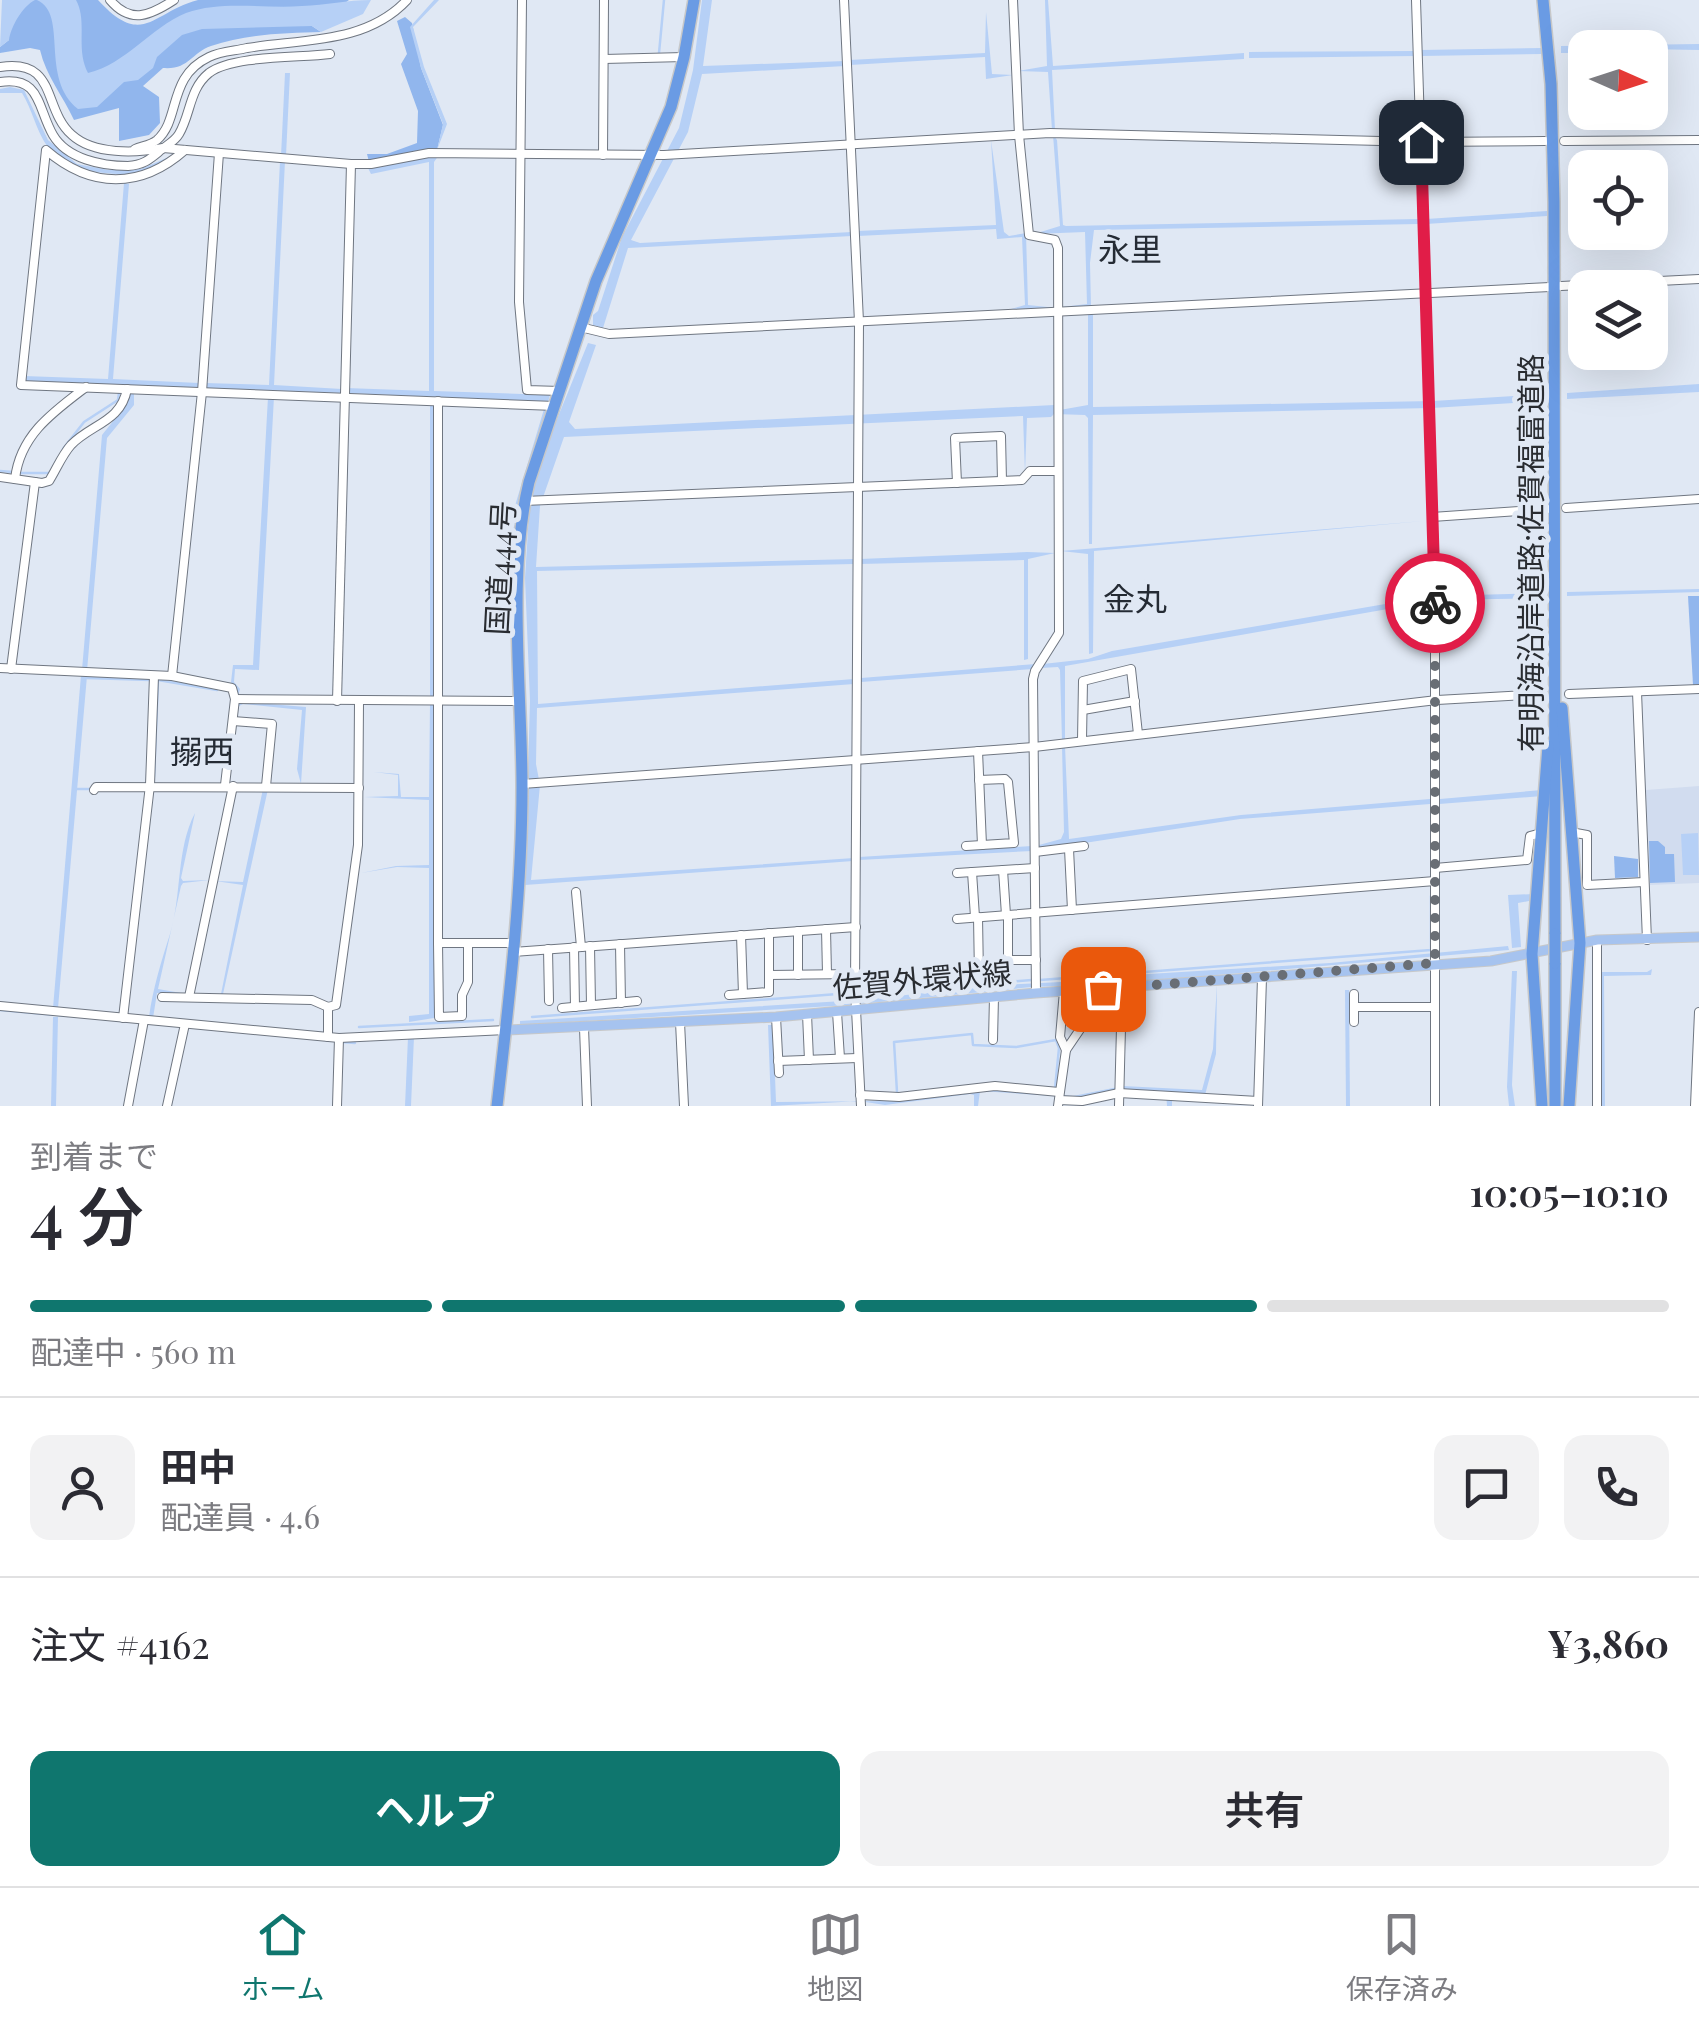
<!DOCTYPE html>
<html lang="ja">
<meta charset="utf-8">
<style>
:root{--surface:#fff;--page:#f2f2f3;--text:#2b2b33;--muted:#7c7c81;--line:#e1e1e2;--accent:#0f766e}
body{margin:0;font-family:"Playfair Display","Noto Sans JP",serif;background:var(--page);color:var(--text);height:100vh;display:flex;flex-direction:column;font-size:38px;white-space:nowrap}
*{box-sizing:border-box;margin:0}
p{font-size:32px;color:var(--muted)}
.icon{flex:none;width:55px;height:55px;fill:none;stroke:currentColor;stroke-width:2;stroke-linecap:round;stroke-linejoin:round}
.map{position:relative;height:1106px;overflow:hidden}
.side{display:flex;flex-direction:column;background:var(--surface);flex:1}
.side>*{flex:none}
.needle{width:65px;rotate:93deg}
.fabs{position:absolute;left:1568px;top:30px;display:grid;gap:20px}
.fabs a{display:grid;place-items:center;width:100px;height:100px;border-radius:20px;background:var(--surface);box-shadow:0 10px 40px #0002;font-size:50px}
.pin{position:absolute;display:grid;place-items:center;width:85px;height:85px;color:#fff;margin:-42px;border-radius:20px;box-shadow:0 5px 15px #0006}
.courier{position:absolute;display:grid;place-items:center;width:100px;height:100px;margin:-50px;border:8px solid #e11d48;border-radius:50%;background:#fff;color:#222;box-shadow:0 2px 12px #0007}
.headline em{font-style:normal;font-weight:600}
.headline div{display:flex;flex-direction:column-reverse}
.headline{display:flex;align-items:center;justify-content:space-between;height:170px;padding:0 30px}
h1{font-size:65px;font-weight:600;line-height:75px}
.bar{display:grid;grid-template-columns:repeat(4,1fr);gap:15px 10px;align-content:center;height:120px;padding:0 30px}
.bar i{height:12px;border-radius:8px;background:var(--line)}
.bar .active{background:var(--accent)}
.bar p{grid-column:span 4}
.line{display:flex;align-items:center;gap:25px;padding:0 30px;border-top:2px solid var(--line)}
.line div{flex:1}
.round{display:grid;place-items:center;flex:none;width:105px;height:105px;border-radius:20px;background:var(--page)}
.button{display:flex;gap:20px;margin-top:auto;padding:20px 30px}
.button a{flex:1;height:115px;border-radius:20px;background:var(--accent);color:#fff;font-size:40px;font-weight:600;line-height:115px;text-align:center}
.button a+a{background:var(--page);color:var(--text)}
.tab-bar{display:flex;justify-content:space-around;align-items:center;height:140px;border-top:2px solid var(--line);background:var(--surface);font-size:28px;color:var(--muted)}
.tab-bar a{display:grid;justify-items:center;gap:5px}
.tab-bar .active{color:var(--accent)}
.map>svg:first-child{display:block}
</style>
<div class="map">
<svg width="1699" height="1106" viewBox="0 0 1699 1106">
<rect width="100%" height="100%" fill="#e0e8f4"/>
<path fill="#d1dcef" d="M1699,786V883L1650,885L1646,790Z"/>
<g fill="#91b6ed">
<path d="M24,0H54L75,100L184,30L206,26H312L321,32C286,33 245,34 211,46C191,53 189,70 163,68L143,86L159,97L160,123L149,135L119,141V108L74,120C63,96 46,76 40,50L30,48L0,53V47L9,40L4,30Z"/>
<path d="M72,0H98C143,49 152,12 198,0H349L337,9L208,11L105,77L81,74Z"/>
<path d="M405,17L412,23L421,68L443,125L437,150L369,162L367,154H387L417,143L418,111L401,64L407,54L397,21Z"/>
<path d="M1688,596H1699V684L1693,685Z"/>
<path d="M1649,841H1658L1665,847V854H1674L1675,882L1650,883Z"/>
<path d="M1614,856L1638,859V877L1615,878Z"/>
</g>
<g fill="#b6d0f6">
<path d="M2,0H35C23,6 11,26 9,40L0,47Z"/>
<path d="M37,0H76C88,22 75,48 88,73C126,64 150,28 186,13C222,0 264,9 302,6C326,5 347,0 371,0L363,14L321,32L312,26L202,29L182,35L157,57L153,68L138,80L124,82L97,107L78,109C39,78 69,14 37,0Z"/>
<path d="M434,0H439L413,27L424,67L447,124L437,150L443,124L421,68L410,27Z"/>
<path d="M702,0H712L703,66L845,61V66L702,74L688,132L631,240L640,243L852,232V236L628,248L603,328L593,325V315L598,311L622,237L679,128L693,70Z"/>
<path d="M1045,0H1048L1053,66L1244,53V59L1052,70L1055,130H1052L1048,72L1018,71L1047,66Z"/>
<path d="M986,12L992,74L1013,75L986,79L985,57L850,65L849,60L985,53Z"/>
<path d="M1699,44V50L1585,48V53H1561V46Z"/>
<path d="M1542,48V54L1421,56V50Z"/>
<path d="M1415,51V56L1249,58V52Z"/>
<path d="M285,73H290L286,156H281Z"/>
<path d="M10,87L24,90L48,140L77,164L108,170L141,169L178,153L163,165L125,178L123,174C97,174 63,168 47,146C36,130 32,109 22,93H0V89Z"/>
<path d="M1053,135L1057,140L1063,225L1066,226L1418,219L1419,224L1094,230L1090,263L1091,306L1062,307L1087,304L1085,232L1034,234L1060,226Z"/>
<path d="M991,140L1004,232L1009,236L1026,233L1028,305L1057,308L1011,309L1025,305L1022,237L997,239L996,229L858,236L857,231L996,225Z"/>
<path d="M439,155L434,162V391L550,395L548,402L346,393V388L429,391V162L371,174L368,168Z"/>
<path d="M280,161H285L274,385L342,389V393L205,388V383L269,385Z"/>
<path d="M124,183L129,184L113,379L199,383V388L24,381V376L108,379Z"/>
<path d="M1547,211V216L1426,224V219Z"/>
<path d="M1088,314H1093V407L1433,401L1547,394V401L1432,408L1093,415L1092,544H1089L1088,418L1085,415L1054,414L1051,417L1027,418L1025,474L1023,416L564,437L540,506L536,567L855,559L854,564L537,571L538,704L854,679V684L537,708L536,764L540,785L531,880L854,858L853,861L525,885L530,701L525,578L529,514L534,486L555,424L588,343L596,345L569,422L575,429L1054,405V411L1088,405Z"/>
<path d="M1699,384V392L1567,399V393Z"/>
<path d="M129,392H134V405L107,438L87,671L82,670L102,435L126,405Z"/>
<path d="M268,397H274L259,670L235,669L234,682L240,689L238,696L231,682L233,665H253Z"/>
<path d="M430,404H435L434,698H430Z"/>
<path d="M1423,521L1094,551L1093,653L1089,654L1088,554L1061,551Z"/>
<path d="M1027,552L1055,553L1028,559V659L1024,660V560L860,564V559Z"/>
<path d="M1699,589V592L1567,596V592Z"/>
<path d="M1548,593L1547,598L1438,600V596Z"/>
<path d="M1432,596L1433,601L1065,666V741H1062L1060,670L1058,667L1041,668L1043,664L1088,659L1112,651Z"/>
<path d="M1036,664L1033,669L861,682V678Z"/>
<path d="M81,675L87,676L58,1008H53Z"/>
<path d="M243,702L306,707L301,784L297,769L302,710L243,704L239,706L236,719L237,703Z"/>
<path d="M430,703H434V1018L409,1022V1016L429,1014V868L397,867L361,873L396,866L429,865V800L364,797L398,796V775L374,772L399,774L401,797H429Z"/>
<path d="M1062,746H1065L1069,839L1241,815L1430,799V804L1240,819L1039,850V845L1061,839L1064,832Z"/>
<path d="M263,789H268L223,994L220,996L194,995L221,994L243,885L215,881L243,882Z"/>
<path d="M1542,790V796L1439,804L1440,799Z"/>
<path d="M195,813L181,878L183,881L210,880L183,883L181,886L158,989L187,994L157,993L153,1018L149,1017C153,988 161,962 170,934C182,895 176,849 195,813Z"/>
<path d="M1698,833L1699,875H1683L1681,834Z"/>
<path d="M1032,846V851L859,860V857Z"/>
<path d="M1534,894V900L1518,903L1521,947L1512,948L1508,895Z"/>
<path d="M1508,946L1509,950L1111,984L1032,987L849,1005L520,1025V1021L859,1000L999,985L1121,979L1132,975L1330,963Z"/>
<path d="M1652,969L1651,975L1604,976L1605,1106H1601L1600,972H1647Z"/>
<path d="M1512,971H1517L1512,1085L1515,1106H1509L1507,1087Z"/>
<path d="M1217,984L1216,1054L1205,1095L1172,1092V1106H1167L1166,1091L1122,1090L1084,1098L980,1091L978,1106H974V1095L970,1094L885,1105L859,1101L771,1106L768,1025H773L776,1102L894,1101L980,1089L1073,1096L1123,1086L1202,1090L1213,1049Z"/>
<path d="M1345,990H1349L1350,1106H1346Z"/>
<path d="M53,1017H58L56,1106H51Z"/>
<path d="M408,1037H414L411,1106H405Z"/>
</g>
<g fill="none" stroke-linecap="round" stroke-linejoin="round">
<g stroke="#b6d0f6" stroke-width="2.5">
<path d="M659,53L664,0"/>
<path d="M63,449L84,422L118,400L119,393"/>
<path d="M0,471L13,472"/>
<path d="M21,473H49"/>
<path d="M512,588L515,510L545,410"/>
<path d="M87,678L150,680"/>
<path d="M154,777L158,680L217,690"/>
<path d="M77,789H90"/>
<path d="M1040,980L1431,950V896"/>
<path d="M860,993L1032,980"/>
<path d="M0,1010L68,1016"/>
<path d="M532,1017L851,993"/>
<path d="M359,1027L493,1020"/>
<path d="M342,1042L355,1043"/>
<path d="M897,1092L894,1042L972,1034L973,1045L1016,1047L1056,1040L1059,1048L1055,1088"/>
</g>
<g stroke="#6f7681" stroke-width="10">
<g id="minor">
<path d="M110,0C131,25 151,15 174,0"/>
<path d="M522,0L519,302L527,390L560,391"/>
<path d="M844,0L859,322L855,990L861,1106"/>
<path d="M1013,0L1019,135L1029,235L1055,240L1058,248L1059,633L1035,671L1033,679L1036,993"/>
<path d="M1416,0L1435,592V1106"/>
<path d="M604,59L684,57"/>
<path d="M0,67C58,58 42,109 72,135C94,155 136,153 163,148L351,164H371L429,153L664,155L1050,133L1421,142L1545,141"/>
<path d="M0,82C41,76 37,107 53,135C67,159 102,166 128,166C144,165 150,159 161,150C167,145 175,141 179,134C191,114 189,89 209,73C233,55 299,58 330,54"/>
<path d="M1564,141L1699,140"/>
<path d="M135,149C142,146 151,145 157,140C181,119 167,77 209,57C221,51 235,51 247,48C302,39 366,44 407,0"/>
<path d="M185,150C141,189 91,189 46,150L21,385L555,406"/>
<path d="M603,155L604,0"/>
<path d="M1561,286L1699,279"/>
<path d="M580,327L609,334L1550,287"/>
<path d="M438,401V943"/>
<path d="M0,477L42,483L49,481C56,470 62,455 71,445C91,424 121,422 127,389"/>
<path d="M15,479C20,435 53,412 86,387"/>
<path d="M957,483L955,438L1001,436L1002,481"/>
<path d="M524,501L1022,480L1030,471H1058"/>
<path d="M1566,508L1699,499"/>
<path d="M1432,517L1547,509"/>
<path d="M0,668L172,676L232,688L235,699L225,785"/>
<path d="M11,669L35,482"/>
<path d="M172,676L202,392L219,153"/>
<path d="M1637,692L1647,940"/>
<path d="M1569,694L1699,689"/>
<path d="M235,699L520,701"/>
<path d="M337,701L351,164"/>
<path d="M1083,710L1135,701"/>
<path d="M233,721L272,724L266,786"/>
<path d="M1082,740L1083,681L1131,669L1138,734"/>
<path d="M978,751L982,845"/>
<path d="M522,784L1034,747L1437,700L1544,694"/>
<path d="M94,790L96,787L359,788"/>
<path d="M1576,833L1587,835V885L1644,882"/>
<path d="M966,846L1014,843L1008,782L1005,779L979,780"/>
<path d="M1069,849L1072,910"/>
<path d="M1035,852L1084,846"/>
<path d="M1435,868L1527,860L1530,836L1541,833"/>
<path d="M1003,870L1006,915"/>
<path d="M972,872L975,917"/>
<path d="M957,873L1035,868"/>
<path d="M576,892L581,947"/>
<path d="M1008,915V960H1036"/>
<path d="M978,917L979,976"/>
<path d="M957,919L1435,881"/>
<path d="M826,929L827,974"/>
<path d="M741,935L743,994"/>
<path d="M1597,940V1106"/>
<path d="M468,943V982L462,995V1016L439,1017L438,943H514"/>
<path d="M620,944L621,1003"/>
<path d="M590,946L591,1005"/>
<path d="M574,947L575,1007"/>
<path d="M548,949L549,1001"/>
<path d="M513,952L856,927"/>
<path d="M769,975L855,974"/>
<path d="M798,975V931"/>
<path d="M964,977L990,975"/>
<path d="M1064,991L1060,1037L1066,1050"/>
<path d="M1354,994V1022"/>
<path d="M729,995L769,992V933"/>
<path d="M162,997L312,1000L328,1007"/>
<path d="M189,997L233,786"/>
<path d="M0,1006L339,1038L506,1030"/>
<path d="M1354,1007H1435"/>
<path d="M562,1008L637,1001"/>
<path d="M837,1012L840,1058"/>
<path d="M807,1014L809,1060"/>
<path d="M776,1017L779,1073"/>
<path d="M123,1018L150,785L154,676"/>
<path d="M680,1022L684,1106"/>
<path d="M584,1028L587,1106"/>
<path d="M328,1037V1007L336,1005L358,845L359,702"/>
<path d="M993,1040L994,997"/>
<path d="M778,1061L857,1058"/>
<path d="M860,1095L899,1097L995,1086L1059,1092"/>
<path d="M1059,1100L1082,1101L1119,1093L1258,1101"/>
<path d="M128,1106L144,1020"/>
<path d="M167,1106L185,1024"/>
<path d="M337,1106L339,1038"/>
<path d="M1058,1106L1066,1050L1100,1000L1103,989"/>
<path d="M1119,1106L1122,988"/>
<path d="M1258,1106L1262,978"/>
<path d="M1695,1106L1699,1012"/>
</g>
</g>
<g stroke="#c7c8c9" stroke-width="11">
<path id="major" d="M506,1030L776,1017L1036,993L1491,961L1597,940L1699,937"/>
</g>
<g stroke="#c7c8c9" stroke-width="14">
<g id="highway">
<path d="M1543,0L1551,84L1554,202L1555,934"/>
<path d="M1562,708L1580,943L1569,1106"/>
<path d="M497,1106C509,1000 522,893 522,787C522,692 507,573 529,482L596,281L671,107L684,57L694,0"/>
<path d="M1542,1106L1532,954L1548,746"/>
<path d="M1555,1106V963"/>
</g>
</g>
<use href="#minor" stroke="#fff" stroke-width="8"/>
<use href="#major" stroke="#a6c3ef" stroke-width="9"/>
<use href="#highway" stroke="#6a9be4" stroke-width="11"/>
<g stroke="#c7c8c9" stroke-width="14" stroke-linecap="butt">
<path id="highway-bridge" d="M1555,963V934"/>
</g>
<use href="#highway-bridge" stroke="#6a9be4" stroke-width="11"/>
</g>
<g fill="none" stroke-linecap="round" stroke-linejoin="round">
<path stroke="#696e75" stroke-width="10" stroke-dasharray="0 18" d="M1103,989L1435,963V603"/>
<path stroke="#e11d48" stroke-width="12" d="M1421,142L1435,603"/>
</g>
<g text-anchor="middle" dominant-baseline="central" stroke-width="10" stroke-linejoin="round" paint-order="stroke">
<g font-size="30" fill="#292c31" stroke="#e0e8f4">
<text transform="translate(1530 553) rotate(-90)">有明海沿岸道路;佐賀福富道路</text>
<text transform="translate(499 568) rotate(-87)">国道444号</text>
<text transform="translate(922 979) rotate(-5)">佐賀外環状線</text>
</g>
<g font-size="32" fill="#252b34" stroke="#e0e8f4">
<text x="1130" y="247">永里</text>
<text x="1135" y="597">金丸</text>
<text x="202" y="749">搦西</text>
</g>
</g>
</svg>
<div class="fabs">
<a><svg class="needle" viewBox="-14 -14 28 28"><path d="M0-13l5 13h-10z" fill="#e53935"/><path d="M0 13l5-13h-10z" fill="#7c7c81"/></svg></a>
<a><svg class="icon" aria-label="locate" viewBox="0 0 24 24"><circle cx="12" cy="12" r="6"/><path d="M12 2v4M12 18v4M2 12h4M18 12h4"/></svg></a>
<a><svg class="icon" aria-label="layers" viewBox="0 0 24 24"><path d="M12 4l9 5-9 5-9-5zM3 14l9 5 9-5"/></svg></a>
</div>
<div class="pin" style="left:1103px;top:989px;background:#ea580c"><svg class="icon" aria-label="bag" viewBox="0 0 24 24"><path d="M5 8h14l-1 12H6zM9 8a3 3 0 0 1 6 0"/></svg></div>
<div class="pin" style="left:1421px;top:142px;background:#1f2937"><svg class="icon" aria-label="home" viewBox="0 0 24 24"><path d="M3 11l9-7 9 7M6 9v11h12V9"/></svg></div>
<div class="courier" style="left:1435px;top:603px"><svg class="icon" aria-label="bike" viewBox="0 0 24 24"><circle cx="6" cy="16" r="4"/><circle cx="18" cy="16" r="4"/><path d="M6 16l4-8h5l3 8M10 8l3 8H6M13 5h3"/></svg></div>
</div>
<section class="side">
<div class="headline"><div><h1>4 分</h1><p>到着まで</p></div><em>10:05–10:10</em></div>
<div class="bar"><i class="active"></i><i class="active"></i><i class="active"></i><i></i><p>配達中 · 560 m</p></div>
<div class="line" style="height:180px"><a class="round"><svg class="icon" aria-label="person" viewBox="0 0 24 24"><circle cx="12" cy="8" r="4"/><path d="M4 21q1-7 8-7t8 7"/></svg></a><div><b>田中</b><p>配達員 · 4.6</p></div><a class="round"><svg class="icon" aria-label="chat" viewBox="0 0 24 24"><path d="M4 5h16v11H9l-5 4z"/></svg></a><a class="round"><svg class="icon" aria-label="phone" viewBox="0 0 24 24"><path d="M5 4h4l2 5-3 2q2 4 5 5l2-3 5 2v4C11 20 4 13 5 4z"/></svg></a></div>
<div class="line" style="height:130px"><div>注文 #4162</div><b>¥3,860</b></div>
<div class="button"><a>ヘルプ</a><a>共有</a></div>
</section>
<nav class="tab-bar">
<a class="active"><svg class="icon" aria-label="home" viewBox="0 0 24 24"><path d="M3 11l9-7 9 7M6 9v11h12V9"/></svg>ホーム</a>
<a><svg class="icon" aria-label="map" viewBox="0 0 24 24"><path d="M3 6l6-2 6 2 6-2v14l-6 2-6-2-6 2zM9 4v14M15 6v14"/></svg>地図</a>
<a><svg class="icon" aria-label="saved" viewBox="0 0 24 24"><path d="M7 4h10v16l-5-4-5 4z"/></svg>保存済み</a>
</nav>
